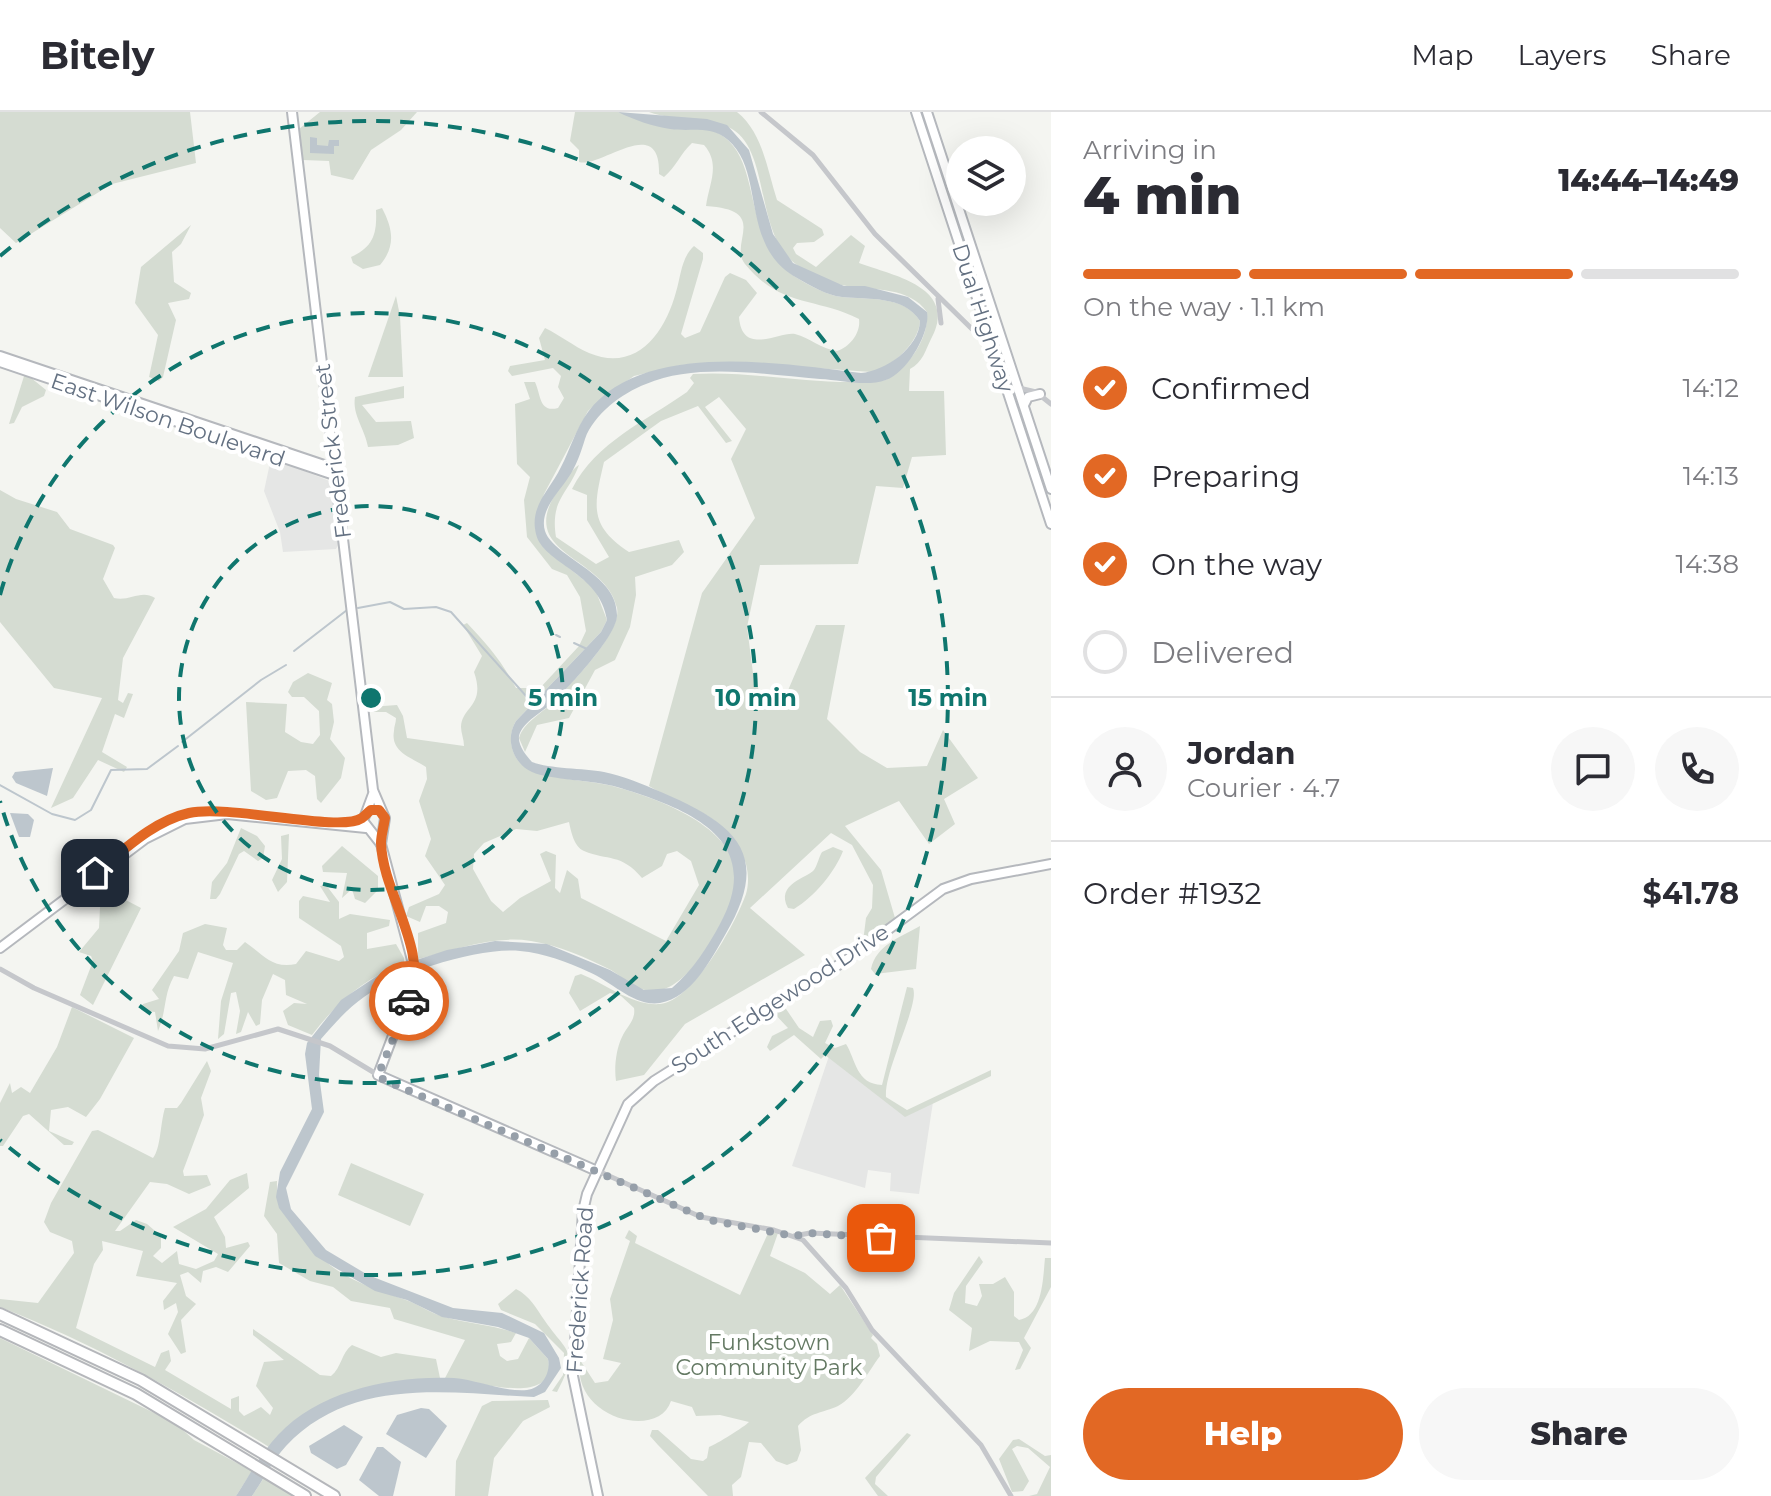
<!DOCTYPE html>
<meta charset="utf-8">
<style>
:root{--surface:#fff;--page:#f7f7f7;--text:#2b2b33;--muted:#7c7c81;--line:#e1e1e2;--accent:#e26824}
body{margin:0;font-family:Montserrat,sans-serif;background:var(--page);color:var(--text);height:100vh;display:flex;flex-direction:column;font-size:30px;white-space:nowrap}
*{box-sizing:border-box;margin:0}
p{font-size:26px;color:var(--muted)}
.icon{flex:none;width:44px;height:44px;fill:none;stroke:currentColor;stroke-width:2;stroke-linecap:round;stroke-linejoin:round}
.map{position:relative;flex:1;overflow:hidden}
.details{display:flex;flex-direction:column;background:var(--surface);width:720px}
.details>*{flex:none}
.tools{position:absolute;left:946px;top:24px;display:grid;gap:16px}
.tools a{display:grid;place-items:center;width:80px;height:80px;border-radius:50%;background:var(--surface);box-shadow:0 8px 32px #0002;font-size:40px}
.pin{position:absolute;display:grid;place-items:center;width:68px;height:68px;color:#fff;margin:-34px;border-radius:16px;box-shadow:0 4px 12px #0006}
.courier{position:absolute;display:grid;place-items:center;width:80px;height:80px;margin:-40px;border:6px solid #e26824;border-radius:50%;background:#fff;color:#222;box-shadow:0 2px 10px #0007}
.summary em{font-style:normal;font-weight:800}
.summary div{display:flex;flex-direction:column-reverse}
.summary{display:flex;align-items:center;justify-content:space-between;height:136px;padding:0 32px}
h1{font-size:52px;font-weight:800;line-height:60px}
.bar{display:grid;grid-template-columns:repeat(4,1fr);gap:12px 8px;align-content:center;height:96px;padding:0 32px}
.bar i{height:10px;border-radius:6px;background:var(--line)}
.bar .current{background:var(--accent)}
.bar p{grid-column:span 4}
.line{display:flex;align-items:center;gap:20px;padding:0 32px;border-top:2px solid var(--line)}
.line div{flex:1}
.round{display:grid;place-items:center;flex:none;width:84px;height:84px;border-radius:42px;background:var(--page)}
ol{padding:0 32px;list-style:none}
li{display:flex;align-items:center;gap:24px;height:88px}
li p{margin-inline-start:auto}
li .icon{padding:8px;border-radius:50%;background:var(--accent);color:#fff;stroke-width:4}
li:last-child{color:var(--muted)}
li i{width:44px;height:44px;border:4px solid var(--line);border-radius:50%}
.cta{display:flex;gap:16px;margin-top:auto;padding:16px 32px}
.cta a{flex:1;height:92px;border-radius:48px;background:var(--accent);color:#fff;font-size:32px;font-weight:800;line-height:92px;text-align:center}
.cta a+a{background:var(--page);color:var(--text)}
header{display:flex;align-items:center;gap:48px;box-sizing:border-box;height:112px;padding:0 40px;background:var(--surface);border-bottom:2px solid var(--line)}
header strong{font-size:38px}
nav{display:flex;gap:44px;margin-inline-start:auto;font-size:28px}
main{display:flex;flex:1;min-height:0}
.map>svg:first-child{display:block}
</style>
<header>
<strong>Bitely</strong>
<nav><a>Map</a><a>Layers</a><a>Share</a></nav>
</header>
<main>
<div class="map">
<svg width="1051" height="1384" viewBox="0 0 1051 1384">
<rect width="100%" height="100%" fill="#f4f5f1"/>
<g fill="#e5e6e5">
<path d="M277,348L332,370L339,431L336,437L283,440L280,420L264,379L270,351Z"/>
<path d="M829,944L904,1003L933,990L919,1082L890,1079L891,1061L868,1058L865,1076L792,1054Z"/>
</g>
<g fill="#d5dcd2" fill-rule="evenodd">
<path d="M0,0H190L196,51L112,72L16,131L0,116Z"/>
<path d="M320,0H417L401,18L371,38L353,68L331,63L329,49L303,48L299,17Z"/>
<path d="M575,0C588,0 605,0 618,0C633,4 648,12 664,15C682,20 702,13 718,21C765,46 739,130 797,166C808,173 829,184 842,185C868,188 905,183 920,209C919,231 891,256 871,260L732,250L681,253L634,264L599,289L588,299L544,382L535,416L544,436L595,477L607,508L601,520L516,609C507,623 510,647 527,656C553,669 588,667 616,675C663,688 757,722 732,787C720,818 683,892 642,877C630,874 621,864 611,858C587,846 558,833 531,829C493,823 454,838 418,847V821L446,811L448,800L439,794H426L420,810L406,804L409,795L439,782L445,773L425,744L431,727L419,689L427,667L426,655C413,646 390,641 394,619C394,614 396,611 396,606L386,600H374L370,595L397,593L403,604L407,626L464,634C464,627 461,621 461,615C462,594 486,594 474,560L482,544L463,513L467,511C487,532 503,551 516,576H540L579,534L586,519L580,485L567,463L552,457L527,425L524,388L530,365L517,352L515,292L530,287L524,270H535C541,283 539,301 558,296L564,286L558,275L561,264L553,256L512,264L508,259L510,254L545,248L539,226L545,216C560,223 573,234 589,241C636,261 665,221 676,180C681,164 681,146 694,134L703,141V147L681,222L685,226L700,220L725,165L730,161L746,168L757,181L739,205C742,245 780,219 795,222C810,226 821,237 837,239C850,235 861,221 859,207C815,185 781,196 745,152C728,131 771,98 706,94C709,72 721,52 704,33L692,31C680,42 676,55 664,65L659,62C661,0 600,57 579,50V38L570,29ZM569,710C571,719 574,735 584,739C608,749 621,741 642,766L662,754L667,742L677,739L691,749L699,773L666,829L581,786L578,767L567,758L560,781L555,776L556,743L546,739L540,742L551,769L520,786L503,800L491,789L473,757L474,742L484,731L516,717L537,719Z"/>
<path d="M649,0H737C763,21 767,57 777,88L822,117L824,123L814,130L797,131L793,136L796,142L816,155L851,123L865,134L859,151C894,164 959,175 931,227C925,239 923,250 910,257L909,279H944L946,343L912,345L903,376L876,374L858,452L760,453L747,515L753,561L765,596L780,597L816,513H845L827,607L860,640L887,656L927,654L943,618L978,666L944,687L955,712L929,732L899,689L845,714L881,758L895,806L873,826L821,859L863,830L866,806L872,796L873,773L852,733L831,721L750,796L805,843L685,912L644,963L616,969C614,956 616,937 622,925C627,914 636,908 634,896L621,884L610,881L580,899L569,881L575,864L581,862C606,872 632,894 660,892C692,890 735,813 746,782C750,769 748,752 741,740C720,699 686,696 649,674L702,481L755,406L731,347L746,317L719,285L705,295L732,329L726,331L698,294L661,309L604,350C594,393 588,413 629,440L679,428L684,440L672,453L635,465L636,483L630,515L615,548L595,558L569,606L537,613L525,640L519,626C524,610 541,602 552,591C570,573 622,521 617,496C606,445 522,444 553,386C559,377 570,358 579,353C568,383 550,387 556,425L596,452L609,445L587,408V383L572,377C596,330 646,309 687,280L694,271L690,266L693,262C757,258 822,276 886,268C910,254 929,226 927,200C910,175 873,178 847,174C833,172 809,162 797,153C754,123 771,40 732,17C706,2 676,10 649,0Z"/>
<path d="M382,96C393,117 396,134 380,153L363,157L353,151L351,145C374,135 377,121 376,98Z"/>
<path d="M191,113L181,132L172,140L174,170L191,181L189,187L168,191L176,208L163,265L159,269L149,265L158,223L135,191L141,155Z"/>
<path d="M396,184L400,204L403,265H368Z"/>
<path d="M25,261L46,278L44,284L22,295L14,311L9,312Z"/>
<path d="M404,274V286L362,293L376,310L411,309L414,326L398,333L368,335C365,317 352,303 355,285Z"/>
<path d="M0,378L16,387L57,400L70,417L113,433L115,436L103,467L114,486C129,490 141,477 155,486L123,546L118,588L123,591L128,581L133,582L124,606L115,602L102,640L127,655L124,660L98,648L73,686L51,696L102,586L54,576L0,510Z"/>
<path d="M308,561L332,571L327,588L332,592L334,610L330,627L345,646L341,666L321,691L317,687L315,664L306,658L288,659L277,686L266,688L251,679L246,590L287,592L285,620L301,630L313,632L320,623L319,599L304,585H292L288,580L293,570Z"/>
<path d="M241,716L257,724L265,734L263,746L258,749L244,739L239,742L220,782L216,787H210L212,770L227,751Z"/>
<path d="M289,722L287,770L278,780L272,768L282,747L281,724Z"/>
<path d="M342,734L378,764V778L365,791L355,787L352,777L342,786L347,761L323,760L322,754Z"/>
<path d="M833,735L843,739C835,760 814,785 794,797L788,796C775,772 807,766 814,758C817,754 819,745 822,740Z"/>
<path d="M326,773L339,790V807L350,802L390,808L389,814L367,821V837L396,832L404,846V851C365,866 337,890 312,923L288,913L283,899L294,891L307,892L286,883L285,868L273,862L262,888L260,912L256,914L248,900L241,920L236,922L240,899L236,880L231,881L224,922L218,927L221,889L233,851L198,840L188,867L174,864C163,884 167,898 158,919L155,900L141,898L143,892L159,887L152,878L179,839L183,821L205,812L227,816L223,833L226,838H237L245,830C263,842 271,857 296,852L306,839L339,849L344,845L341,834L299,806V789L303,784L330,790L320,774Z"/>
<path d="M101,775L141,796L93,893L80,883L93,849L91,844L79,840L99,816Z"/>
<path d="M920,814L916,857L875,862L871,857C876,833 901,825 920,814Z"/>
<path d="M907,875L913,876C920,893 884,957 886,985L907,998L991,958V964L905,1005L825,943L821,947L794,923L770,939L767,935L772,924L788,916L773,900L782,891L799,916L813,925L820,909L831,908L833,914L825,931L835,936L846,932C856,948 856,972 882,973Z"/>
<path d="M72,895L134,926L100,987L86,1005L68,995L51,998L49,1019L74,1030L72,1033H64L29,1002L23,1004L3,1034H0V991L10,971L12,981L21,975L30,981L57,935Z"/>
<path d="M207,949L211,959L201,986L204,1003L183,1059L184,1064L207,1063L211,1073L189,1082L167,1072L150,1070L115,1119H120L136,1108L147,1112L161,1124V1136L153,1144L162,1151L177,1139L179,1152L196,1157L214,1149L218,1142L173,1115L206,1097L230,1068L247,1061L249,1076L214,1105L225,1125L226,1136L248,1130L250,1134L228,1160L216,1155L203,1159L201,1171L188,1160L180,1163L186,1184L196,1192L181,1208L186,1240L181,1242L168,1222L178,1200L176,1191L164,1198L163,1189L177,1171L136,1164L143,1139L102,1129L103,1138L94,1152L76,1216L155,1255L161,1241L169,1238L171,1249L165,1258L231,1297V1287L239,1284V1299L244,1304L261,1295L270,1303L273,1296L256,1274L264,1250L284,1248L253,1223V1217L320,1263L331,1264C342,1255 341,1241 352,1233L381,1245L396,1241L436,1247L440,1266C376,1273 311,1280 269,1335C181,1281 95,1232 0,1195V1187L38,1191L74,1141L72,1129L50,1120L44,1110L51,1091L92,1019L98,1018L153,1046C161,1036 160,1012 165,996H177L181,991Z"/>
<path d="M351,1051L424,1082L410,1114L338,1083Z"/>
<path d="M277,1069C276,1092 285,1099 297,1117C330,1163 355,1170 406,1188C420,1193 431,1202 445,1205C469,1212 493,1213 516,1221L511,1230L497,1232L500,1244L507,1249L518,1247L529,1226L548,1247C559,1298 470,1267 445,1266L465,1228L394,1207L390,1196L351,1189L333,1175L310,1169L279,1151L277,1122L264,1104L270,1070Z"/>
<path d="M629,1118L637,1124L635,1131L740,1183L769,1119L778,1121L770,1144L805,1161L830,1182L840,1173L873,1223L871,1226L877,1232L880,1244C868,1260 856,1284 838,1294C823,1301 810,1300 798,1314L801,1338L797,1349L787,1353L776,1349L761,1331L749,1330L741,1365L732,1373L733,1384H708L658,1333L650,1324L652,1318H658L691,1347L703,1349L707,1346L709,1335C717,1332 744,1315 749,1310L720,1303L696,1304L692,1295L671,1289C658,1329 571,1306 580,1248L595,1271L608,1269L621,1251L603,1247L613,1208L610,1187L630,1129L625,1126Z"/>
<path d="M979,1144L983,1150L966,1174L965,1191L977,1194L982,1184L979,1172H993L1005,1165L1014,1180V1204L1019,1208C1043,1204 1043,1165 1045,1146H1051V1175L1024,1226L1031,1236L1020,1257L1015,1258L1023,1238L1019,1230L990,1229L969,1239L972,1216L949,1198L954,1181Z"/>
<path d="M516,1177C530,1184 536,1196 545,1209C568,1242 579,1238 557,1280L552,1279L563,1263L564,1241L535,1212L501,1198L498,1192Z"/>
<path d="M0,1226L175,1311L194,1328L252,1359L236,1384H0Z"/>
<path d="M548,1288L550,1295L523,1309L494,1346L488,1384H455L456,1349L482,1294L492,1289Z"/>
<path d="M907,1321L911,1323L876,1365L875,1372L888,1384H878L865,1366Z"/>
<path d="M1019,1327L1045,1344L1051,1343V1384H1029L1037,1382L1050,1355L1028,1336L1017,1334L1012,1337L1029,1369L1023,1379L1012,1380L999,1347L1013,1328Z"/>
<path d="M265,1364L296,1384H252Z"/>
</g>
<g fill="#bdc6cd">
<path d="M618,0L707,7L727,13L749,38L773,122L793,151L844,174H865L908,185L927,200C931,220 907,261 886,268C866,275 841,268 820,267C766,263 698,250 646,272C622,281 594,302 585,327C581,340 576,355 568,366C558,381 539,399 545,419C554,446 618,461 617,504C616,525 569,575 553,590C543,600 522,610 519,624C518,634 526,643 532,650C550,657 583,656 604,660C624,664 642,672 661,680C736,712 773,742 725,823C710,849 692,885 660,891C634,895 611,869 589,860C567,850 544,841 520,839C478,835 398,861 364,885C348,896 334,912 321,927L319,963L324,1000L286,1076L291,1097L326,1138L368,1163L453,1196L502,1201L544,1221L559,1246L561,1256L545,1280L534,1285C448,1281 352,1264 286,1334C272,1349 264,1367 252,1384H236C249,1364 261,1341 278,1323C319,1278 395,1263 454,1266C478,1268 503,1280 527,1278C542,1276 551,1261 548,1247L529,1226L498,1215L442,1205L407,1188L375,1179L315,1144L279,1096L276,1085L280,1060L312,997L305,942L307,931L341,888L386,858L447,838L495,829L547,832L610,858L644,878L672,876C693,858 707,836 720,812C767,726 686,696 617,675C594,668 550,668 532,660C512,651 505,626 516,609L601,520L607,508C600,460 543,452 536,422C529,394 550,378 561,355C570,338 576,316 588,300C643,227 783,252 861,261C885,259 919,236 920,209C904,183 868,188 842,185C828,184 809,173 797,166C739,134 766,60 728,28C710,13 692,20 670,17C652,14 634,8 618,0Z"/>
<path d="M310,25L317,26V33L328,34L329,28H339V34H334V42L310,41Z"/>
<path d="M53,656L47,684L16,671L12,665L15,660Z"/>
<path d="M10,701L28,702L34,708L30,725H19Z"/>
<path d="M421,1296L429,1297L447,1314L426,1346L386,1322L397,1303Z"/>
<path d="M344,1313L363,1325L346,1353L337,1357L311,1341L309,1334Z"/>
<path d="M377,1335H383L401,1350L393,1384H379L359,1368Z"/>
</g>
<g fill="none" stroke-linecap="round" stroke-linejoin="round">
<g stroke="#bdc6cd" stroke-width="2">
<path d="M358,496L390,490L404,497L436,495L451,500L535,594"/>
<path d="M556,523L560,525"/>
<path d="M574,531L587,537"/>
<path d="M294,539L347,498"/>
<path d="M182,630L261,568L286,553"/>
<path d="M0,673L52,702L75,708L91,698L111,658L147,657L178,634"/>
</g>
<g stroke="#b5b8bd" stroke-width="12">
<g id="major">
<path d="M292,0L373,678L385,706L381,732L416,863L378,963L597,1059"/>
<path d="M916,0L1051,412"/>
<path d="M927,0L1051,377"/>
<path d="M0,244L336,357"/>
<path d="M0,250L337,364"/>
<path d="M1024,293L1028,285L1040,282"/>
<path d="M373,682L363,709L381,732"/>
<path d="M0,836L145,727L185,707L227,702L366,716"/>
<path d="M598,1384L573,1264L583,1099L587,1082L628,992L654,969L851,845L943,777L971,767L1051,752"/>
</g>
</g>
<g stroke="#b5b7bb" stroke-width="14">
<g id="highway">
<path d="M0,1202L141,1268L334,1384"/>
<path d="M0,1218L136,1282L305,1384"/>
</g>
</g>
<g stroke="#c5c7cb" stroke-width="5">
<path d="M761,0L813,43L875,122L972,217H987"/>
<path d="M938,187L941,211"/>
<path d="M1019,276L1036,280L1051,292"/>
<path d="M0,857L34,876L168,934L205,937L278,917L330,934L378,963"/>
<path d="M598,1059L701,1105L774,1118L803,1128L846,1176L872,1218L981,1333L1011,1384"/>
<path d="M794,1124L810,1121L1051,1131"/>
</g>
<use href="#major" stroke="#fff" stroke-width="8"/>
<use href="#highway" stroke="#fff" stroke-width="10"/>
</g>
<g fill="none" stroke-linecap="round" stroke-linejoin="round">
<path stroke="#969fa9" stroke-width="8" stroke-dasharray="0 14.4" d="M409,889L378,963L384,968L709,1108L794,1124L810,1121L881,1126"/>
<path stroke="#e26824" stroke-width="10" d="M95,761C123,739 153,709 189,701C229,692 340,721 362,706C366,703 368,700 371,698H379L385,706C384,714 381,723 381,731C383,784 430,837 409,889"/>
</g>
<g fill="none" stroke="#0f766e" stroke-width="4" stroke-dasharray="14 10">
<circle cx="371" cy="586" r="192"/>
<path d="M0 483A385 385 0 1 1 0 689"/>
<path d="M0 144A577 577 0 1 1 0 1028"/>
</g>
<g text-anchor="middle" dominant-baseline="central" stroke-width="8" stroke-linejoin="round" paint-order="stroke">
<g font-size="22" fill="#647182" stroke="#fff">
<text transform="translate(983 206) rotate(72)">Dual Highway</text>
<text transform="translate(168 308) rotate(19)">East Wilson Boulevard</text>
<text transform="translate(333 339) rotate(-97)">Frederick Street</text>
<text transform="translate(780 887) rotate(-33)">South Edgewood Drive</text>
<text transform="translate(580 1178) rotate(-86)">Frederick Road</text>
</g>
<g font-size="22" fill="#647963" stroke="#fff">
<text x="769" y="1230">Funkstown<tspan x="769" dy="25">Community Park</tspan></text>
</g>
</g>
<circle cx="371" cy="586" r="12" fill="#0f766e" stroke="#fff" stroke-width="4"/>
<g font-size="24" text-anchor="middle" font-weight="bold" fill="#0f766e" stroke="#fff" stroke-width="8" stroke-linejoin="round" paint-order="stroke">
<text x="563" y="594">5 min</text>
<text x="756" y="594">10 min</text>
<text x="948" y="594">15 min</text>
</g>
</svg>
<div class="tools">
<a><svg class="icon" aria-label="layers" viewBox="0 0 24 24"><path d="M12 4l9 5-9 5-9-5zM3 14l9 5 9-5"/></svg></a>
</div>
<div class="pin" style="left:881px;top:1126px;background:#ea580c"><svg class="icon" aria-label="bag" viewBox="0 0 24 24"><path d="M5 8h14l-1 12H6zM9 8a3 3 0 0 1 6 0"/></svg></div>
<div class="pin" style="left:95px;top:761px;background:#1f2937"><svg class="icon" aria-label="home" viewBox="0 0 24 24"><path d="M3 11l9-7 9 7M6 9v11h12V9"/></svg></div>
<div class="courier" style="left:409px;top:889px"><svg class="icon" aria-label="car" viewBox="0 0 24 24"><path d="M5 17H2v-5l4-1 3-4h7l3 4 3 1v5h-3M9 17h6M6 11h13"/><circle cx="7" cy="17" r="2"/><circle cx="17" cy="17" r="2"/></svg></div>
</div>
<section class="details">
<div class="summary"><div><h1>4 min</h1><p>Arriving in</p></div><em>14:44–14:49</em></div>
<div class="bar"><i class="current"></i><i class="current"></i><i class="current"></i><i></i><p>On the way · 1.1 km</p></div>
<ol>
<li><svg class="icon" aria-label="check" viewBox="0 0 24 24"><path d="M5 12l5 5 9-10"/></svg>Confirmed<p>14:12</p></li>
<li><svg class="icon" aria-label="check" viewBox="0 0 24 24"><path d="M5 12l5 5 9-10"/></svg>Preparing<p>14:13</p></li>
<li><svg class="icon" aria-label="check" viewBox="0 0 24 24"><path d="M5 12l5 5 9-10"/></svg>On the way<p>14:38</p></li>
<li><i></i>Delivered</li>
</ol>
<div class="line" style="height:144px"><a class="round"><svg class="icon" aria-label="person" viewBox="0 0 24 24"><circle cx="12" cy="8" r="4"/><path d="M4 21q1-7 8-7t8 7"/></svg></a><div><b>Jordan</b><p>Courier · 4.7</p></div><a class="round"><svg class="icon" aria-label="chat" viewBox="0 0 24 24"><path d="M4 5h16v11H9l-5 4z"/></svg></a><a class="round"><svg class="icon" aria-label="phone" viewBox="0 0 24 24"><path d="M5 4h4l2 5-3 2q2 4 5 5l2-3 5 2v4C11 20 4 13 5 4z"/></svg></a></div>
<div class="line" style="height:104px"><div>Order #1932</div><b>$41.78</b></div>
<div class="cta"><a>Help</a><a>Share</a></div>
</section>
</main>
